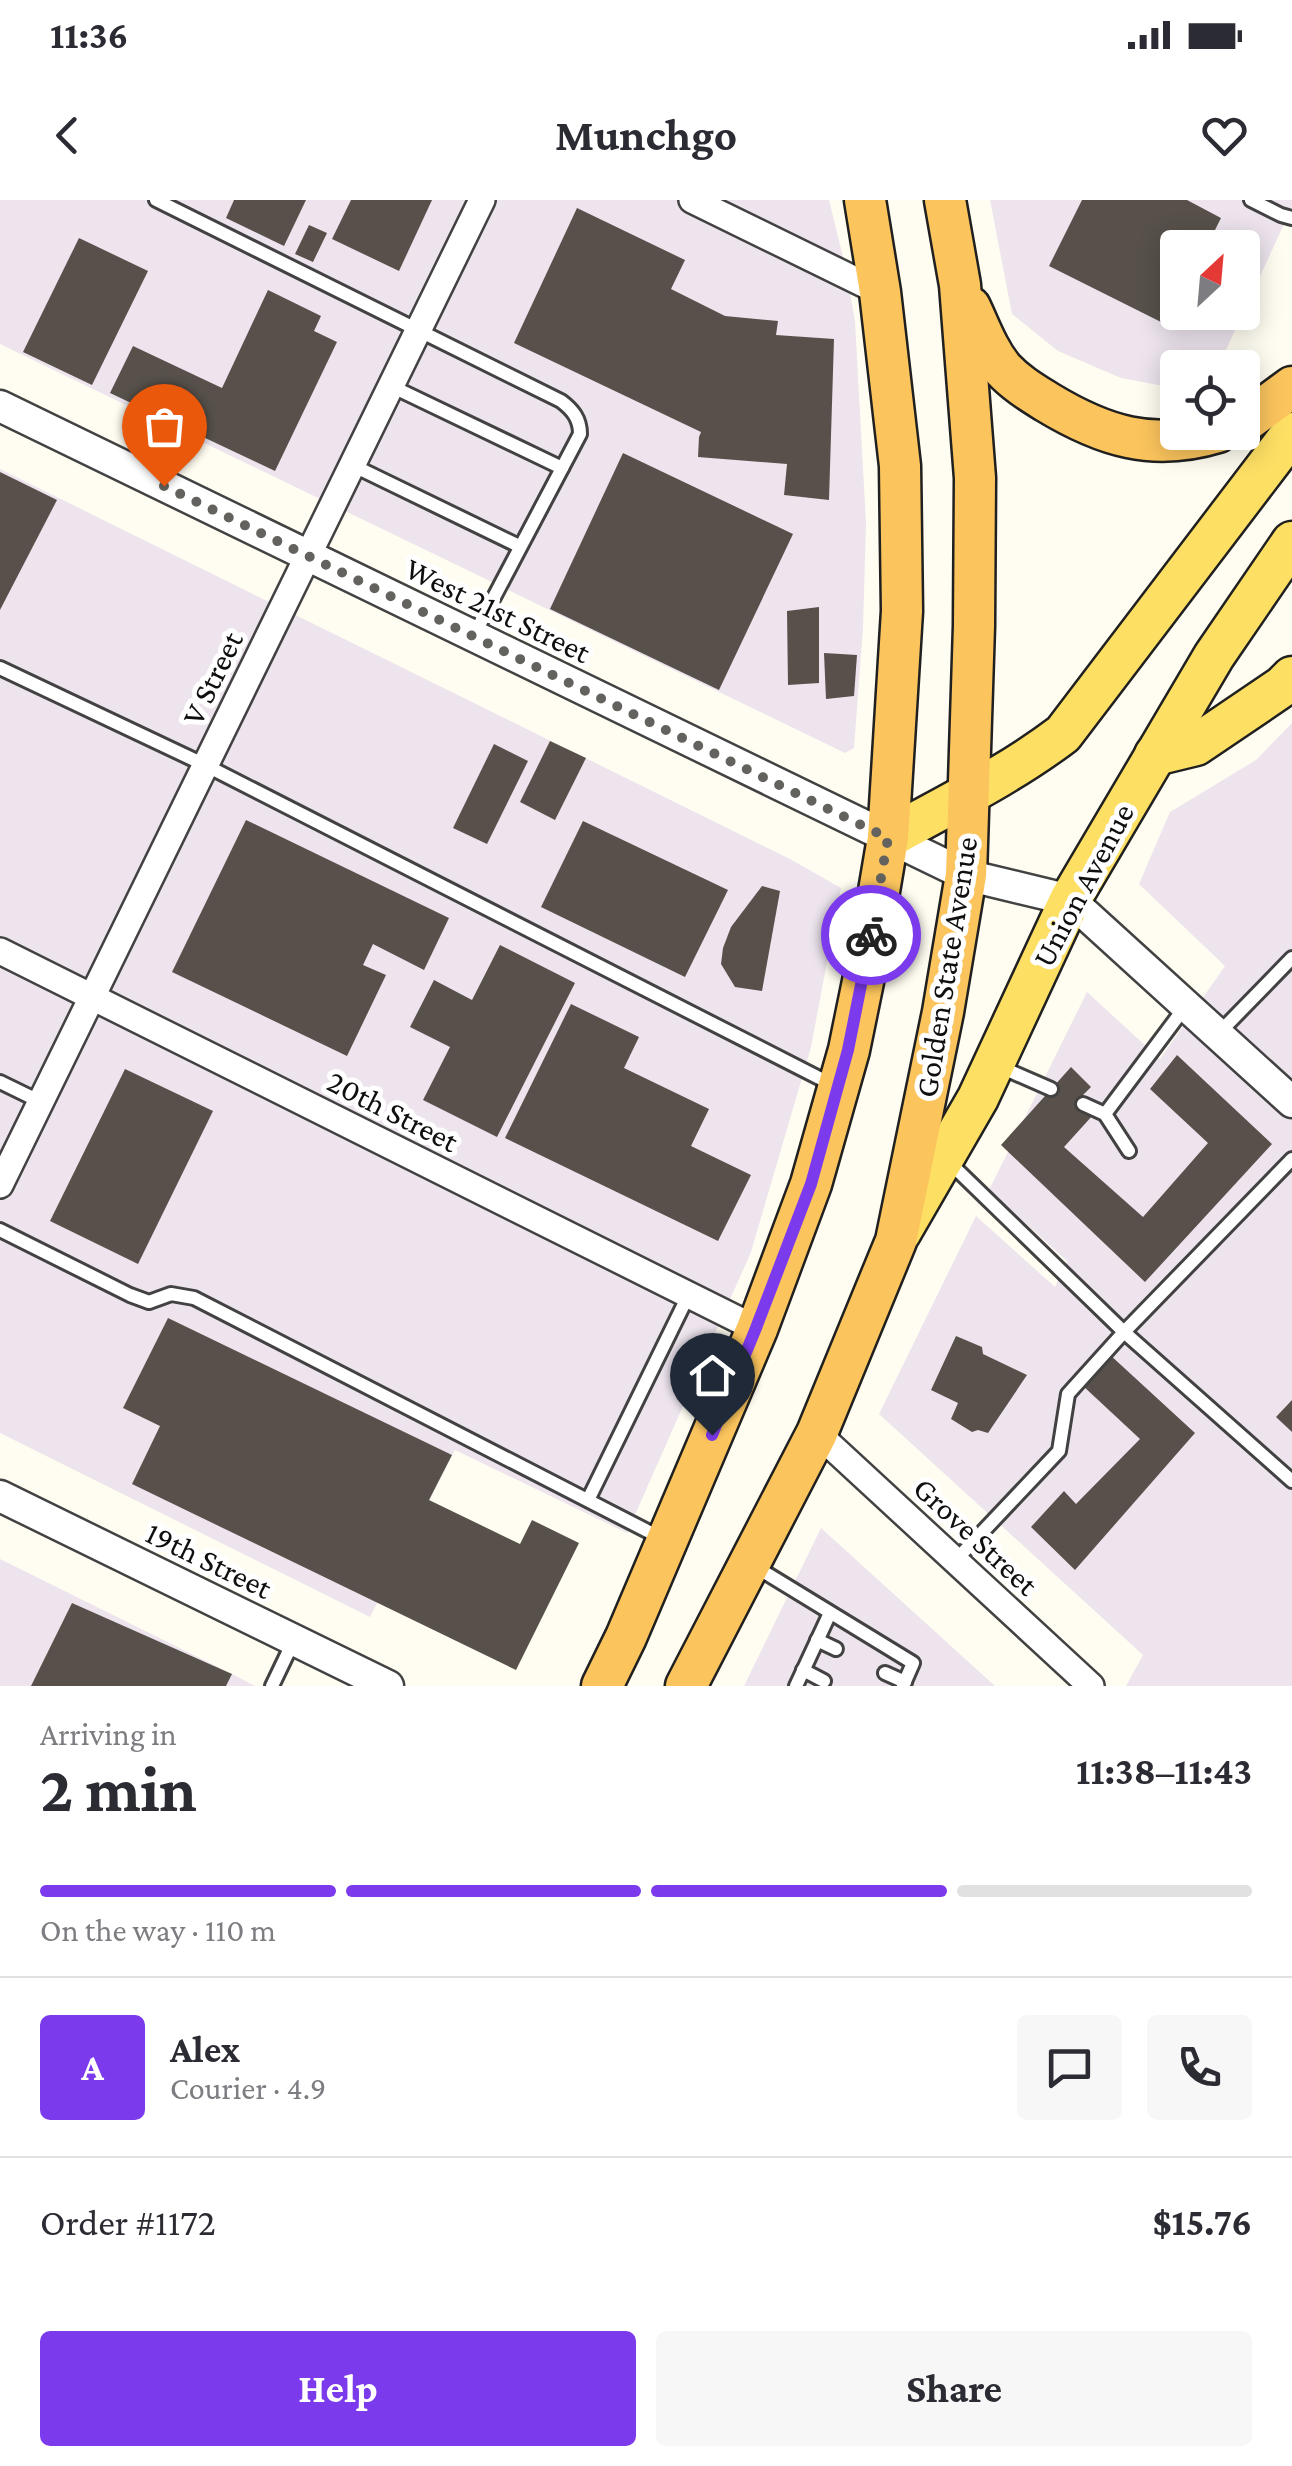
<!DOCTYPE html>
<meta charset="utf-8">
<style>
:root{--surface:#fff;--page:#f7f7f7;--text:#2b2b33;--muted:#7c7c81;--line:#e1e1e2;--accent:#7c3aed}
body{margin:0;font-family:"Crimson Pro",serif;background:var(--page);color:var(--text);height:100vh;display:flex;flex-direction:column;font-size:38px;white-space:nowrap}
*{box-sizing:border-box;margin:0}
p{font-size:32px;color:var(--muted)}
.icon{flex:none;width:55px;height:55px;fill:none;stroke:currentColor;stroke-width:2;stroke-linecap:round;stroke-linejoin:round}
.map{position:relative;height:1486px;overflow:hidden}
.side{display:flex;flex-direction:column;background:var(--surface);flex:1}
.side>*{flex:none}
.needle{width:65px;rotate:26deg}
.tools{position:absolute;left:1160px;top:30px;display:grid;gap:20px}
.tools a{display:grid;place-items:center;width:100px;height:100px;border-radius:10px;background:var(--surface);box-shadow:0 5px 25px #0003;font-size:50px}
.pin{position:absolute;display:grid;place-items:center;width:85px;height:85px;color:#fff;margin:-102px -42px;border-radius:50% 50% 50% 0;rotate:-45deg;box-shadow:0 0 10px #0007}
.pin .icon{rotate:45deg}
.courier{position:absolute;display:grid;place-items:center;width:100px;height:100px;margin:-50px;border:8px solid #7c3aed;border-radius:50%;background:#fff;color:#222;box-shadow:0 2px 12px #0007}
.overview em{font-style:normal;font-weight:700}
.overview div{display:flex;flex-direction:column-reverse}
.overview{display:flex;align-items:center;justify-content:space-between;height:170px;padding:0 40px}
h1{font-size:65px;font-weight:700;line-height:75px}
.bar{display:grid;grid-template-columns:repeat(4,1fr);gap:15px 10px;align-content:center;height:120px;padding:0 40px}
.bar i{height:12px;border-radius:8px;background:var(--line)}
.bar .selected{background:var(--accent)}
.bar p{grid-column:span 4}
.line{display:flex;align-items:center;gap:25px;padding:0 40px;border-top:2px solid var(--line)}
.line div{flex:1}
.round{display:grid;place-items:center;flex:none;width:105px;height:105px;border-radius:10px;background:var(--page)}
.cta{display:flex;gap:20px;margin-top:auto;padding:20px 40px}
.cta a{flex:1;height:115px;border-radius:10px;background:var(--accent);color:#fff;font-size:40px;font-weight:700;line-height:115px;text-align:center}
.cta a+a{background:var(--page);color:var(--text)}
.status{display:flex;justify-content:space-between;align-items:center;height:70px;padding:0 50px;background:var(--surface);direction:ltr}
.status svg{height:28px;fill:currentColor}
header{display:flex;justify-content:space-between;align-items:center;height:130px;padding:0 40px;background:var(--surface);font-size:45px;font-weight:700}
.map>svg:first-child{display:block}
</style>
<div class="status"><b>11:36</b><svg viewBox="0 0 49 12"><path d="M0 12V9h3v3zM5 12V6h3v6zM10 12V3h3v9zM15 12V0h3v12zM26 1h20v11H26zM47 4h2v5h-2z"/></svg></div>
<header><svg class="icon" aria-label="back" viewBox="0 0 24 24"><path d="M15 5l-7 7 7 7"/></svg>Munchgo<svg class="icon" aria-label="heart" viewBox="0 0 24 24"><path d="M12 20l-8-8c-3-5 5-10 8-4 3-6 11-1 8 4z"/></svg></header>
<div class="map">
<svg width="1292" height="1486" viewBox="0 0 1292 1486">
<rect width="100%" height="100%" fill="#fffdf1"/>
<g fill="#ede4ee" fill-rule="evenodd">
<path d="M0,0H829L845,65L855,121L866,323L863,428L854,548L845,553L0,144Z"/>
<path d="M990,0H1292V7L1218,167L1178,168L1177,184L1169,187L1121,178L1058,151L1012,114ZM1178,48H1242V112H1178Z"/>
<path d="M0,269L790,659L841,688L811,847L751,1052L627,1333L455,1250L370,1417L0,1233Z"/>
<path d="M1292,523V1486H1126L1143,1455L879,1214L976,1016L1055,1087L1067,1061L989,990L1087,792L1160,859L1225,766L1139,684L1170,612L1256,560Z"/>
<path d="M821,1328L995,1486H744Z"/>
<path d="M0,1359L232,1474L255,1486H0Z"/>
</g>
<g fill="#58514b">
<path d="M234,0H306L284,46L226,18Z"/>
<path d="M351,0H432L399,71L332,39Z"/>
<path d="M1082,0H1187L1221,18L1206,48H1178V104L1167,125L1049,66Z"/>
<path d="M577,8L685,60L671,89L725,116L778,121L776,135L834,139L829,300L784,295L787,264L698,257L699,237L701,232L514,143Z"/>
<path d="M309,25L327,33L313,62L295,54Z"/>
<path d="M79,38L148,71L92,185L23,152Z"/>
<path d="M268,90L321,116L314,131L337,142L275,271L110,193L133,146L222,188Z"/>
<path d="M623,253L793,334L719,490L550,409Z"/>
<path d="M0,272L57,300L0,410Z"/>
<path d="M819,407V483L788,485L787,411Z"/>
<path d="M824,453L857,455L854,496L826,499Z"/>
<path d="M550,541L586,558L555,620L520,602Z"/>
<path d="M494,544L528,561L487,644L453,628Z"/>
<path d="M246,620L449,718L424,770L373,744L363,765L386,775L347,856L172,772Z"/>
<path d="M583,621L728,690L685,777L541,707Z"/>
<path d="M762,686L780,691L762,791L735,787L721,764L723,748L731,727Z"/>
<path d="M500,745L575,783L497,937L423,900L450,847L410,827L434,780L472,800Z"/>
<path d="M571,804L639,837L624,868L709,909L691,946L751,975L718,1041L505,938Z"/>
<path d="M1177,855L1272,944L1145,1082L1001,945L1071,867L1091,887L1079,899L1093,915L1064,947L1143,1017L1208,943L1150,889Z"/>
<path d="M125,869L213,911L138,1064L50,1021Z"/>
<path d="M168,1118L452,1255L429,1300L520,1344L532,1320L579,1343L516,1470L132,1284L160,1226L123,1208Z"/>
<path d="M956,1136L982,1147L983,1154L1027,1175L988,1233L978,1230L972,1232L951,1219L958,1203L931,1190Z"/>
<path d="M1109,1154L1195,1233L1075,1370L1031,1327L1064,1291L1076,1304L1140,1239L1082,1185Z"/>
<path d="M1292,1200V1232L1276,1217Z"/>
<path d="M72,1403L232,1474L226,1486H31Z"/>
</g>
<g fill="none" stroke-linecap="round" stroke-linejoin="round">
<g stroke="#424242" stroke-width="18">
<g id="service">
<path d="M156,0L561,201C573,210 580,219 580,234L473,437"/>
<path d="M1251,0L1281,15L1292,18"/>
<path d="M391,186L562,268"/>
<path d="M352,265L519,346"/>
<path d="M0,468L205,565L831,884"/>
<path d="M1218,834L1292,758"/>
<path d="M996,865L1051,889"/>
<path d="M0,882L41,902"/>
<path d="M1083,904L1105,914"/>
<path d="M1129,951L1105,914L1185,807"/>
<path d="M950,963L1124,1132L1292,1281"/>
<path d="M0,1030L130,1095L149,1102L171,1094L194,1098L661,1338"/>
<path d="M588,1300L688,1096"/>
<path d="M955,1361L1059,1251L1068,1194L1124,1132L1292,959"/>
<path d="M756,1367L913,1463L903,1486"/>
<path d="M817,1440L836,1449"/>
<path d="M803,1470L824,1481"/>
<path d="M885,1473L905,1482"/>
<path d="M272,1486L294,1440"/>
<path d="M796,1486L830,1413"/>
</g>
</g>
<g stroke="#424242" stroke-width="30">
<g id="minor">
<path d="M692,0L880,92"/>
<path d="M0,751L757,1129"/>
<path d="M0,985L482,0"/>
<path d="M817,1233L1091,1486"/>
</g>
</g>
<g stroke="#424242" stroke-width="35">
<g id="tertiary">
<path d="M0,206L966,675L1070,700L1292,902"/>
<path d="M0,1296L388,1486"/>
</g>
</g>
<g stroke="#202020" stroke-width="45">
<g id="primary">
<path d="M1155,555L1196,545L1283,486L1292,477"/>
<path d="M888,638C947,605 1009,575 1063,534L1292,233"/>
<path d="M900,1033L978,898L1070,700L1214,456L1292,342"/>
</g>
</g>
<g stroke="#202020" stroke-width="45">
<g id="trunk">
<path d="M970,107C980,128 988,151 1003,169C1016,183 1031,192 1047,202C1103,236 1153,252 1218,232"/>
<path d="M1242,224L1292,187"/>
<path d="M602,1486L626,1437L757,1129L811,984L849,850L867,762L888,638L902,411L900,266L880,92L865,0"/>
<path d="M686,1486L817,1233L896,1041L943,812L966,675L974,426L975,278L960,85L945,0"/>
</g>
</g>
<use href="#service" stroke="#fff" stroke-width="12"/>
<use href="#minor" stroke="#fff" stroke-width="25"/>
<use href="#tertiary" stroke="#fff" stroke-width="30"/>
<use href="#primary" stroke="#fddf64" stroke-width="40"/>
<use href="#trunk" stroke="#fbc45d" stroke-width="40"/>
</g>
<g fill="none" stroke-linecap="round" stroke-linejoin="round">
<path stroke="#63625e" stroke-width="10" stroke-dasharray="0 18" d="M164,286L888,638L871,735"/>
<path stroke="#7c3aed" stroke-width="12" d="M712,1235L756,1128L811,984L848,850L871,735"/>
</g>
<g text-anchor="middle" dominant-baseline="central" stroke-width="10" stroke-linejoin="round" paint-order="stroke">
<g font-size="32" fill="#0f0f0f" stroke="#fff">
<text transform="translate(498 410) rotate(26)">West 21st Street</text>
<text transform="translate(212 478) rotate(-64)">V Street</text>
<text transform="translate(1083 685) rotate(-62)">Union Avenue</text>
<text transform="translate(946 767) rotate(-81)">Golden State Avenue</text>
<text transform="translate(393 911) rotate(27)">20th Street</text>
<text transform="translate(976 1336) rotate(43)">Grove Street</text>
<text transform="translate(209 1360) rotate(26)">19th Street</text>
</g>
</g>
</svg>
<div class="tools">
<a><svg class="needle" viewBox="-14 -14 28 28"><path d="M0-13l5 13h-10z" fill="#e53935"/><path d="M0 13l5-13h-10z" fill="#7c7c81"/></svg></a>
<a><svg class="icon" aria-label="locate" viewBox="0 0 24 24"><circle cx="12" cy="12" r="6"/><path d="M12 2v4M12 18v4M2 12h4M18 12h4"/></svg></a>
</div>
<div class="pin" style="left:164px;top:286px;background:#ea580c"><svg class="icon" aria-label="bag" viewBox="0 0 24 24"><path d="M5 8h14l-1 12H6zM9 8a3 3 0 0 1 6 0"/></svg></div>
<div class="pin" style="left:712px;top:1235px;background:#1f2937"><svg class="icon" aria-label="home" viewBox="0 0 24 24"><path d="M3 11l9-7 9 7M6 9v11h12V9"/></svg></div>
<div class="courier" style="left:871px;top:735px"><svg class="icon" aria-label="bike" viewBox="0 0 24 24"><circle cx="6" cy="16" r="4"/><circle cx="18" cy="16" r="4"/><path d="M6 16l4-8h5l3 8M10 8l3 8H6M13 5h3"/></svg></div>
</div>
<section class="side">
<div class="overview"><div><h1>2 min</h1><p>Arriving in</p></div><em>11:38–11:43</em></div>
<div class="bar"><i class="selected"></i><i class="selected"></i><i class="selected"></i><i></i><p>On the way · 110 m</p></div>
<div class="line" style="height:180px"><b class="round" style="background:var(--accent);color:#fff">A</b><div><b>Alex</b><p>Courier · 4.9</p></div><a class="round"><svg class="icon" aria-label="chat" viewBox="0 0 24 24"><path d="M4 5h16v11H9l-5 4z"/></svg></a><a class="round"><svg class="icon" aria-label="phone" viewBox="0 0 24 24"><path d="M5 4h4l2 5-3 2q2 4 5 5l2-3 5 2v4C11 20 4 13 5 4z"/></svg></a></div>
<div class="line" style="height:130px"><div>Order #1172</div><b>$15.76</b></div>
<div class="cta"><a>Help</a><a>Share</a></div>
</section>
